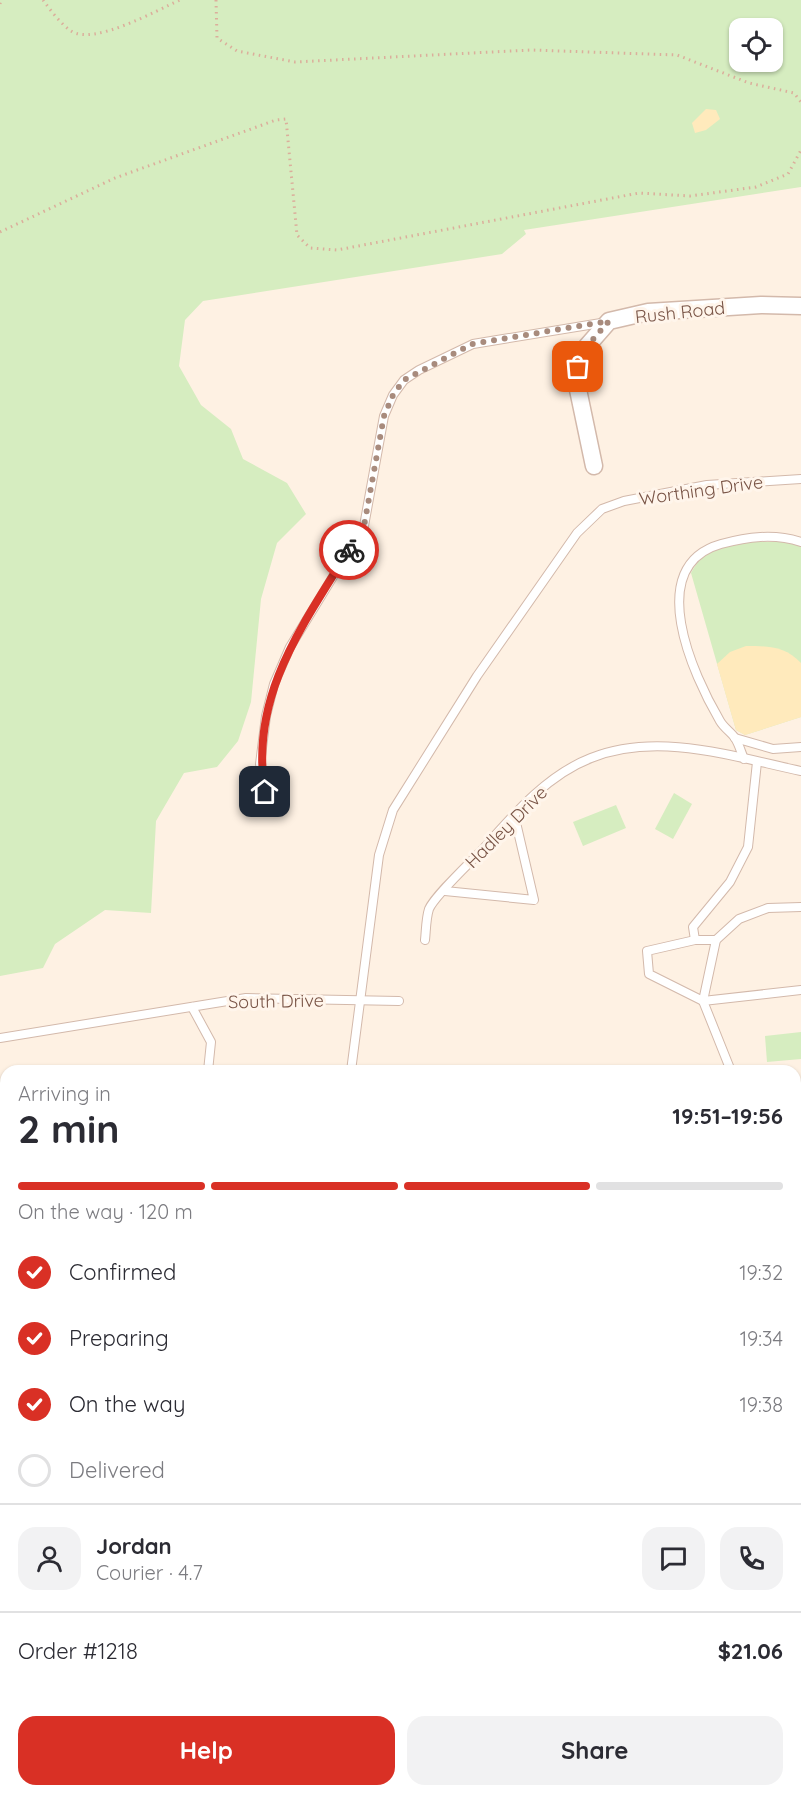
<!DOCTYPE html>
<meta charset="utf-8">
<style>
:root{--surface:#fff;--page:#f2f2f3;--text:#2b2b33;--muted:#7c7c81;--line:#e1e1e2;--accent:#d93025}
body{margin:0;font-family:Quicksand,sans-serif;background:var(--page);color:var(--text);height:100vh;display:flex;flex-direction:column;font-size:22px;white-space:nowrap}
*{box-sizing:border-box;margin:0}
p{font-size:20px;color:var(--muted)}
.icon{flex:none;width:33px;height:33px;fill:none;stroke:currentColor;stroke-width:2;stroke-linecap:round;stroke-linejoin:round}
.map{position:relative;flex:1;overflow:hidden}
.panel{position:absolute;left:0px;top:1065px;width:801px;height:732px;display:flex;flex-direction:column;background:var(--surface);border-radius:18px 18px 0 0;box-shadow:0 2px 4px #0004}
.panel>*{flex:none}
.buttons{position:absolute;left:729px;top:18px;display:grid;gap:12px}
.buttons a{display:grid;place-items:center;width:54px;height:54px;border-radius:12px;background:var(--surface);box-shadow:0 2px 4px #0004;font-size:30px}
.pin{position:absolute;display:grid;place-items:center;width:51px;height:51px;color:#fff;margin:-26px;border-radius:12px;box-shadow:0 3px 9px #0006}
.courier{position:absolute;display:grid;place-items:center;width:60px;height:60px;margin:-30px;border:4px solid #d93025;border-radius:50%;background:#fff;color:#222;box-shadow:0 2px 8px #0007}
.summary em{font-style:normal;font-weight:700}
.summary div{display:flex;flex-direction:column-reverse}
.summary{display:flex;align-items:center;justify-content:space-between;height:102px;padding:0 18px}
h1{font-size:39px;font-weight:700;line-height:45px}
.bar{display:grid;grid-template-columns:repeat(4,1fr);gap:9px 6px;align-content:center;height:72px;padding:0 18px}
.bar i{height:8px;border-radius:4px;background:var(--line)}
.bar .active{background:var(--accent)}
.bar p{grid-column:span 4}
.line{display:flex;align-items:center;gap:15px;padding:0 18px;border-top:2px solid var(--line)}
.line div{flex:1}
.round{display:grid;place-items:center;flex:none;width:63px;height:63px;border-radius:18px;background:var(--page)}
ol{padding:0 18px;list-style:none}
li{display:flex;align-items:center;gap:18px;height:66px}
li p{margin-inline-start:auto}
li .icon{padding:6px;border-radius:50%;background:var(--accent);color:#fff;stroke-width:4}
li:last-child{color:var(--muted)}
li i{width:33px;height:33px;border:3px solid var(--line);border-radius:50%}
.button{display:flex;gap:12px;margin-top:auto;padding:12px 18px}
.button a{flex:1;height:69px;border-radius:18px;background:var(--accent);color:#fff;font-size:24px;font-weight:700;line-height:69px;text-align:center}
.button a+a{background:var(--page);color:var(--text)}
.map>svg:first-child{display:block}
</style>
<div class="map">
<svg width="801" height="1797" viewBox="0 0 801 1797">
<rect width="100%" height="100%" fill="#fef1e3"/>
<g fill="#d6edc0" fill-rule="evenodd">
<path d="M0,0H801V187L524,230L526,234L502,254L203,301L185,320L179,366L201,405L231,429L243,459L287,483L306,514L277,543L261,599L251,702L238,741L217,767L184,773L156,821L151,913L105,910L55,944L43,968L0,976ZM740,28H772V62H740Z"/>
<path d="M744,542H788L801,546V717L745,735L736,730L691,573C703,550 721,548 744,542Z"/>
<path d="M674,793L692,804L673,839L655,829Z"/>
<path d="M616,805L626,828L583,846L573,822Z"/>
<path d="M801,1032V1059L767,1062L765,1036Z"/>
<path d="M6,1532V1687L0,1684V1548Z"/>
<path d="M795,1694L801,1696V1797H681L671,1791H795Z"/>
<path d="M53,1791H298L294,1797H56Z"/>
</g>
<g fill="#ffeabc">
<path d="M706,109L716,110L720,119L706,130L695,133L692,123Z"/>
<path d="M746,646C768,646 785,646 801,663V717L745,735L736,730L717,664L730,652Z"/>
</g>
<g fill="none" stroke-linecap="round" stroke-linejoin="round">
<g stroke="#d3b9ab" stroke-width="10">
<g id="service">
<path d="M735,738L773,749L801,747"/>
<path d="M744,759C741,752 739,744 735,738C731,732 724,728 720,721C693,675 643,566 721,544C747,537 774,533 801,542"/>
<path d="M265,792L260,764L266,716L274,684L290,647L364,526L384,416L393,395L404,380L419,370L473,344L607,322"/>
<path d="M445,891L534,900L514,814"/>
<path d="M425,940C426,931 426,918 429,909C435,895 472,861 484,848C514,814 547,775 591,758C658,731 734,757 801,771"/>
<path d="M695,940L693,927L730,882L748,847L757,762"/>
<path d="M716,940H695L647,951L649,974L703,1001L801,990"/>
<path d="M192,1007L211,1042L208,1071"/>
<path d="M0,1038L246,998L399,1001"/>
<path d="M351,1071L379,855L393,810L477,676L577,533L602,509L624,501L707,485L801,479"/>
<path d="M731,1071L703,1001L716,940L739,919L768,908L801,907"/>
<path d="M795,1096L801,1095"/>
<path d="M0,1291L6,1330"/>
<path d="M795,1316L801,1315"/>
<path d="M0,1419L6,1390"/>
<path d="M795,1430L801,1429"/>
<path d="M795,1560L801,1551"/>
<path d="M795,1600L801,1605"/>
</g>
</g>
<g stroke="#d3b9ab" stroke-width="19">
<path id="minor" d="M594,466L576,380L581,353L609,321L648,312L761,305L801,306"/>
</g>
<g stroke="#dbae9b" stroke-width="3" stroke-dasharray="1.5 4.5" stroke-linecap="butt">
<path d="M43,0C51,11 60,23 71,31C94,46 157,10 180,0"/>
<path d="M216,0L217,38L237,51L295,62L531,50L677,55L749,83L794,93L801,102"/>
<path d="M0,4L1,0"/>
<path d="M0,232L115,178L276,120L286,119L297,235L310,248L337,250L639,193L690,196L756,187L788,174L801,150"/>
</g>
<use href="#service" stroke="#fff" stroke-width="8"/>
<use href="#minor" stroke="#fff" stroke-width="16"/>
</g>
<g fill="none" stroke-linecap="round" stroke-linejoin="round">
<path stroke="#a88b7d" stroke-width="6" stroke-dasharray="0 10.8" d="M349,550L364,526L384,416L393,395L404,380L472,344L609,321L581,353L578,367"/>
<path stroke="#d93025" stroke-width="8" d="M265,792C249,697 302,626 349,550"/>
</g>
<g text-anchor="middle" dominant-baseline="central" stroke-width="6" stroke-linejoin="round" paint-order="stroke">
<g font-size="18" fill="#795446" stroke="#fff5eb">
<text transform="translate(680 312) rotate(-6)">Rush Road</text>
<text transform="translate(701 490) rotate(-8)">Worthing Drive</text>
<text transform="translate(506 827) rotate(-45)">Hadley Drive</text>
<text transform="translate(276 1001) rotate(-1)">South Drive</text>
</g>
</g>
</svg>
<div class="buttons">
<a><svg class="icon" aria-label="locate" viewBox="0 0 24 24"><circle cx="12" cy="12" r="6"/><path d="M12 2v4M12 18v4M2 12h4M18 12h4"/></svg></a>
</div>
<div class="pin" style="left:578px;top:367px;background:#ea580c"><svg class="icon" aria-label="bag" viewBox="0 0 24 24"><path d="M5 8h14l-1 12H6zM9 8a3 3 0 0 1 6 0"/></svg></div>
<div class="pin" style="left:265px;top:792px;background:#1f2937"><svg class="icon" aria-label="home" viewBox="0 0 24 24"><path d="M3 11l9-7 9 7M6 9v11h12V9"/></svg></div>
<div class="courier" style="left:349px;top:550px"><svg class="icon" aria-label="bike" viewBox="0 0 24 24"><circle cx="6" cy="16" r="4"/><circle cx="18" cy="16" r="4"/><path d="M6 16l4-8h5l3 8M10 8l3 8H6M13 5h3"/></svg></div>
<section class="panel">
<div class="summary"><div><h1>2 min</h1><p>Arriving in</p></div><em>19:51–19:56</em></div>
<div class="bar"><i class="active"></i><i class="active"></i><i class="active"></i><i></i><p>On the way · 120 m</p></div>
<ol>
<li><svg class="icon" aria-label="check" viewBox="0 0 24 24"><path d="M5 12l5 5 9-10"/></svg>Confirmed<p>19:32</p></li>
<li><svg class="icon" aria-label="check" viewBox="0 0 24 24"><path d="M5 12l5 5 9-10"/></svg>Preparing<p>19:34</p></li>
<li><svg class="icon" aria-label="check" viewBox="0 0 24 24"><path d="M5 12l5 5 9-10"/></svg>On the way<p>19:38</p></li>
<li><i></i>Delivered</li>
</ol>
<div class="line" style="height:108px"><a class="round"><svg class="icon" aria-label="person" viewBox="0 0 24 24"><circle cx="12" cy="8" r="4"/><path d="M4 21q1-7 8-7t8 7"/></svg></a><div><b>Jordan</b><p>Courier · 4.7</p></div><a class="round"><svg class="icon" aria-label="chat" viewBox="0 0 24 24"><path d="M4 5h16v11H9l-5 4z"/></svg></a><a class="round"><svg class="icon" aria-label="phone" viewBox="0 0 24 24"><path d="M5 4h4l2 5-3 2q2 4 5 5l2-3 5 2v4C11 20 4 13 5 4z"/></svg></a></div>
<div class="line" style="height:78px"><div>Order #1218</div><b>$21.06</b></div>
<div class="button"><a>Help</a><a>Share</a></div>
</section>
</div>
